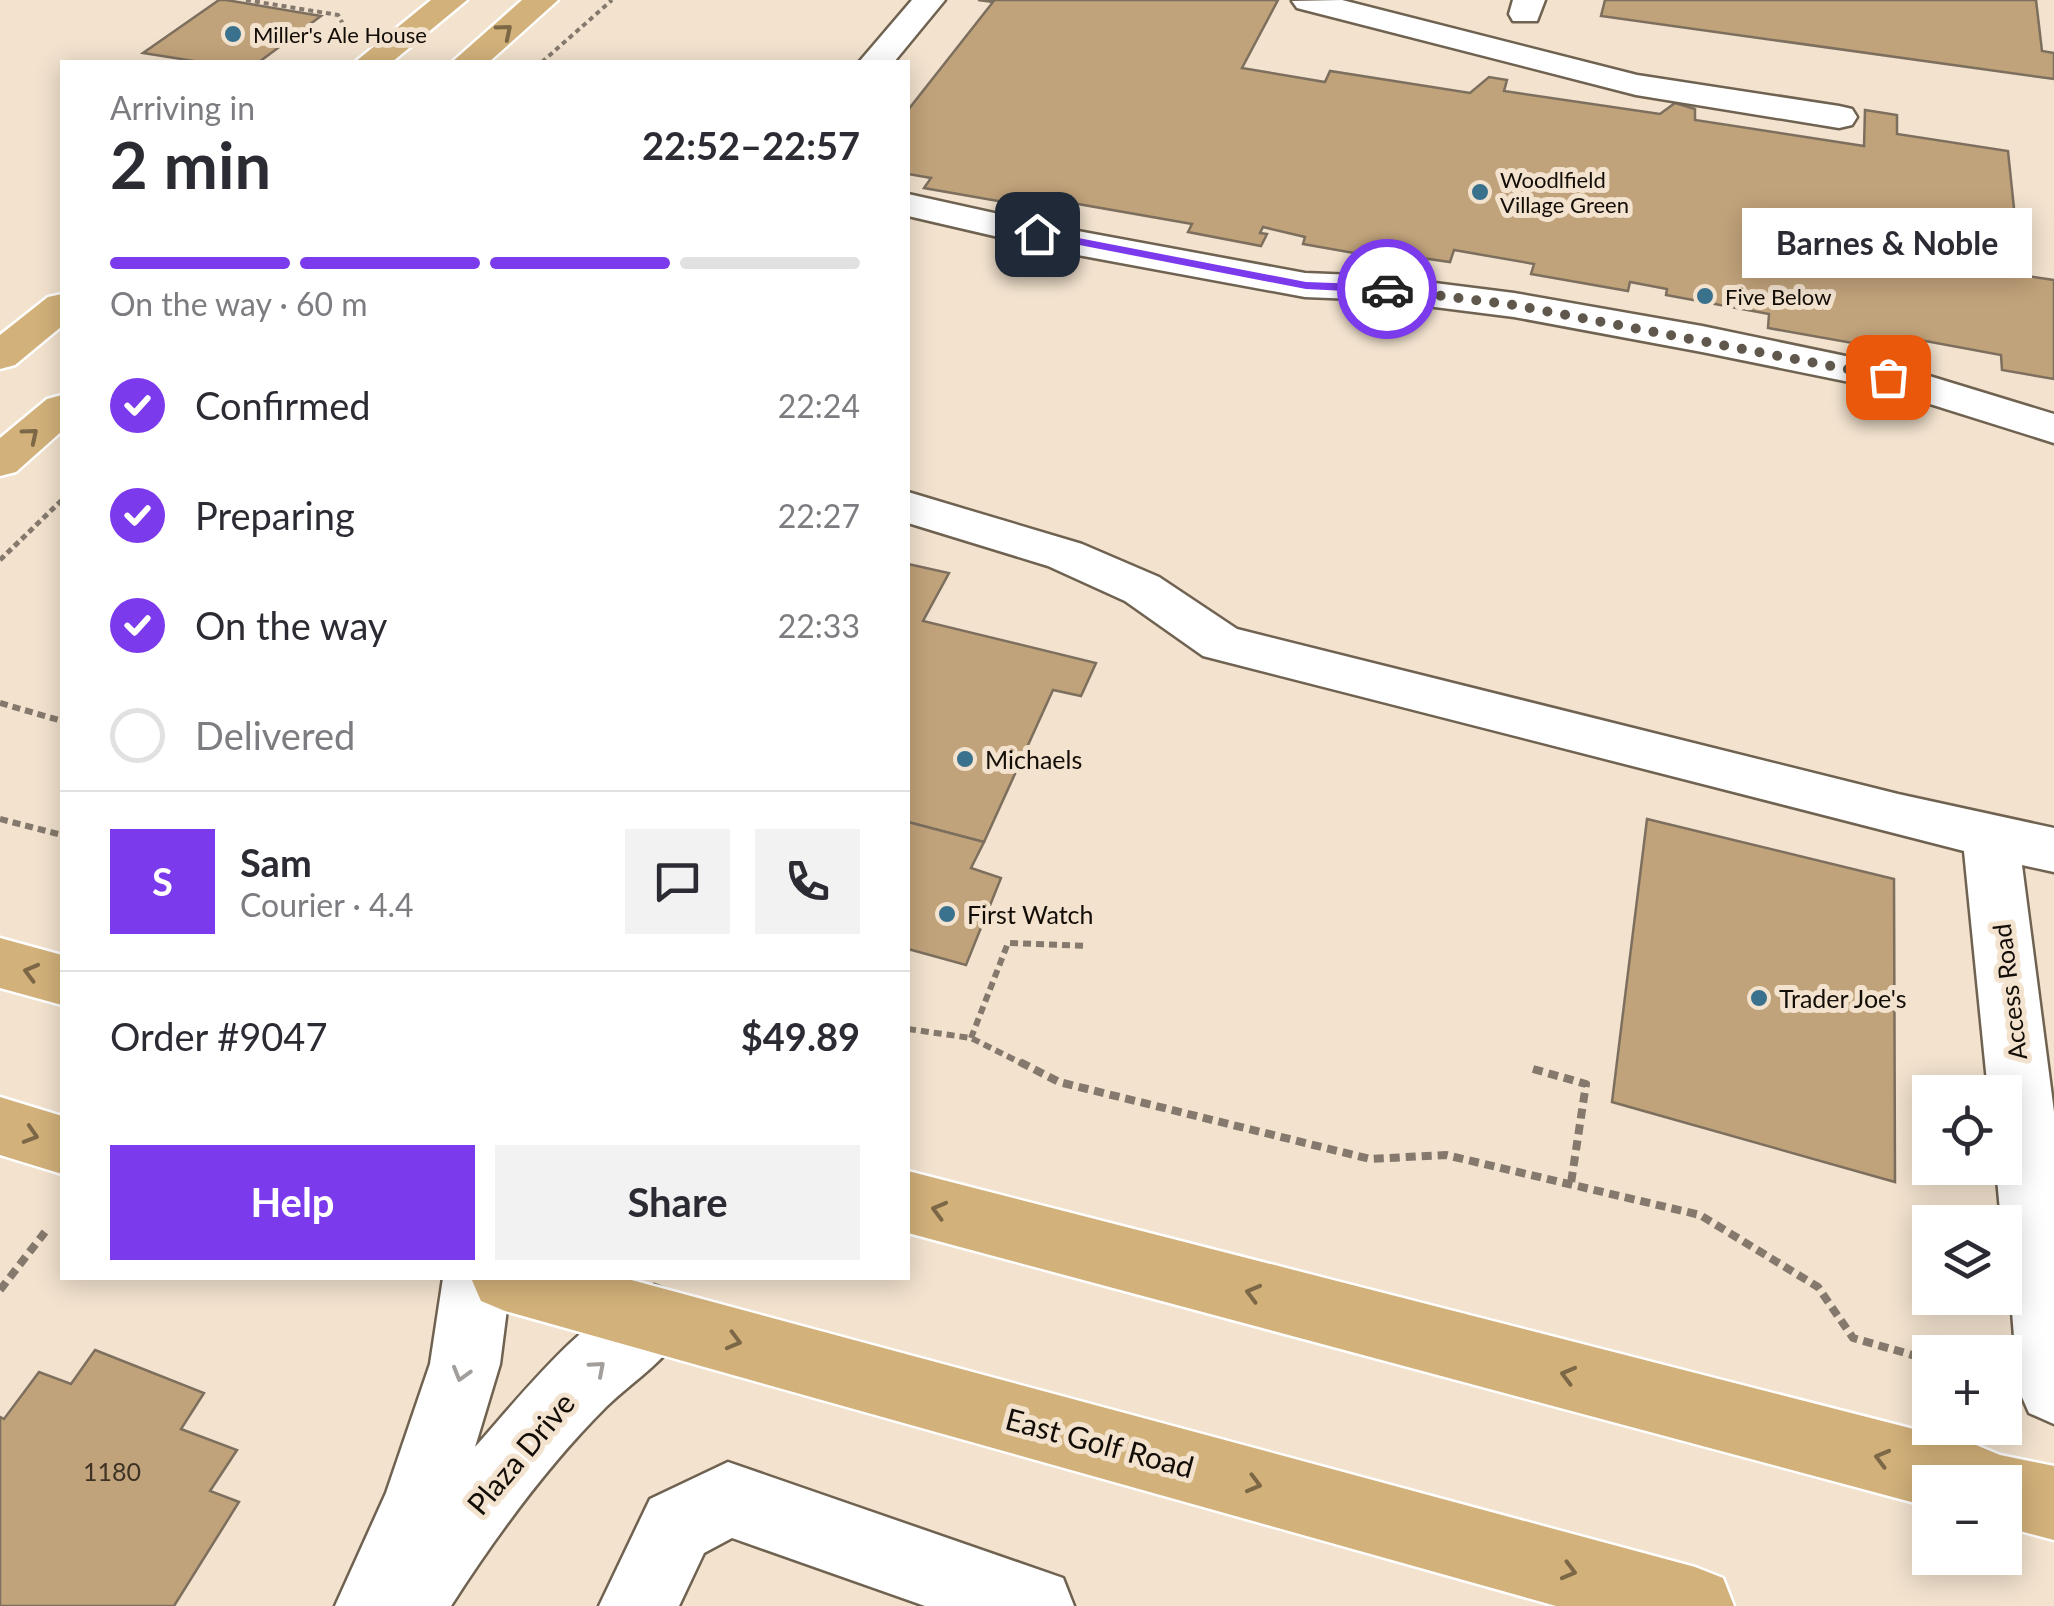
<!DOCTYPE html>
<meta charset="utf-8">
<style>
:root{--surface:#fff;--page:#f2f2f3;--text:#2b2b33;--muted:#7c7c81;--line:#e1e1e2;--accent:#7c3aed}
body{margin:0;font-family:Lato,sans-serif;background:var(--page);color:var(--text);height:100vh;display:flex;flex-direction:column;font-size:38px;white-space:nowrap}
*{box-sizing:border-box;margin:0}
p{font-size:32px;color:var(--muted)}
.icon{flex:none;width:55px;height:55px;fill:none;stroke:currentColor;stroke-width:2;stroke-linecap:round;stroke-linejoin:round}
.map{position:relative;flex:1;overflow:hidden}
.details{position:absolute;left:60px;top:60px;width:850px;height:1220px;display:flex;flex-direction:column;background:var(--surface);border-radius:0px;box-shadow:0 5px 25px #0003}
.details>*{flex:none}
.controls{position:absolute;left:1912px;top:1075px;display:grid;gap:20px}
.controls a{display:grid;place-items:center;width:110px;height:110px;border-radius:0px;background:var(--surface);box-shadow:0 5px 25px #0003;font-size:50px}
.pin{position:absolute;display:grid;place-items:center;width:85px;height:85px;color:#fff;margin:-42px;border-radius:20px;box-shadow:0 5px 15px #0006}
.courier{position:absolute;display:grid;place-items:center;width:100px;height:100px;margin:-50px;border:8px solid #7c3aed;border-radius:50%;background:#fff;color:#222;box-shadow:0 2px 12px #0007}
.bubble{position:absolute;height:70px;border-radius:0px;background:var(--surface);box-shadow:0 5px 25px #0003;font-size:32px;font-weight:700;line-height:70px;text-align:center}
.summary em{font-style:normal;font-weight:700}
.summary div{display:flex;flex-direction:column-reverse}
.summary{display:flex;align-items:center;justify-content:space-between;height:170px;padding:0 50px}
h1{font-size:65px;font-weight:700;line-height:75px}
.bar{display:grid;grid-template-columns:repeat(4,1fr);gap:15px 10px;align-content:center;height:120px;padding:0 50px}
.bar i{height:12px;border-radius:8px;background:var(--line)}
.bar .active{background:var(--accent)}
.bar p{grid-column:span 4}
.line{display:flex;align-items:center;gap:25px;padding:0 50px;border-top:2px solid var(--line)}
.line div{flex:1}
.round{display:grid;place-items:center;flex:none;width:105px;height:105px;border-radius:0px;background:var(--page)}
ol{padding:0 50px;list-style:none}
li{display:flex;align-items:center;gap:30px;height:110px}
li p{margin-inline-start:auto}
li .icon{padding:10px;border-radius:50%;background:var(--accent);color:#fff;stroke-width:4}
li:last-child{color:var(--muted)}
li i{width:55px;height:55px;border:5px solid var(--line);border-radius:50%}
.button{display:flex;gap:20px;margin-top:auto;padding:20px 50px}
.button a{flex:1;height:115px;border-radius:0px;background:var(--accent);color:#fff;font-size:40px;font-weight:700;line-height:115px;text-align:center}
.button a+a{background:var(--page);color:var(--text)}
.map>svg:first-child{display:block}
</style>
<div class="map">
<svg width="2054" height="1606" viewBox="0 0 2054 1606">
<rect width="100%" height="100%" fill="#f2e2ce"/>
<g fill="#c1a37b" stroke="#7d6f5e" stroke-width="2.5">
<path d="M219,0H226L321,16L259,62H200L143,53Z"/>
<path d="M978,0H1278L1242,68L1325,82L1330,71L1470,93L1489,77L1507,80L1504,91L1660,114L1675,103L1695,109V120L1864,146L1865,110L1897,115V134L2008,151L2021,275L2054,280V379L2002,370L2001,355L1920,340V355L1768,328L1769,314L1666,295L1667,289L1630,282L1628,291L1531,274L1534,264L1454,250L1450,262L1401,255L1399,261L1303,244L1305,237L1263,227L1260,233L1267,234L1261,246L1188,232L1192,224L1032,196L1026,206L924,188L931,178L908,174V110L993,2Z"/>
<path d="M1605,0H2036L2042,51L2054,53V79L1601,16Z"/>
<path d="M908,564L949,573L923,621L1096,663L1081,696L1053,690L984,842L908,822Z"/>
<path d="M1647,819L1894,879L1895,1182L1612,1102Z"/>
<path d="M908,822L984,842L971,868L1001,878L966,965L908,949Z"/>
<path d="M95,1350L204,1393L181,1429L237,1450L210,1491L239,1502L174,1606H0V1417L4,1419L39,1372L71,1384Z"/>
</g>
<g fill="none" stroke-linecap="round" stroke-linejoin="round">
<g stroke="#6f6250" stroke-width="5">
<g id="minor">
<path d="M912,0H945L894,62H859Z"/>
<path d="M1342,0L1637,75L1839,106L1852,109L1857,117L1852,125L1839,128L1636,95L1297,8L1292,1Z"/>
<path d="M1513,0H1545L1537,21H1513L1509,14Z"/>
<path d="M908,194L1067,229L1305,273L1379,276L1514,293L1702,326L1903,368L2054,414V443L1879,388L1702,352L1514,317L1379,300L1305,297L1067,253L908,216Z"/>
<path d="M908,492L1082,544L1159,577L1237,629L1898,794L2054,828V872L2022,865L2054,1112V1424L2029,1413L2018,1388L2005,1222H2001L1996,1168H2005V1092H1988L1964,851L1203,656L1125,601L1048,566L908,523Z"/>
<path d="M443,1278H511L500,1364L475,1447C525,1391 584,1314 654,1285L679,1295L689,1319C672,1358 636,1378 606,1407C547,1466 496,1536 451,1606H335L386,1493L430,1364Z"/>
<path d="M728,1462L1063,1578L1074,1606H925L732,1538L704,1553L679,1606H599L650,1499Z"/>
</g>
</g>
<g stroke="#fff" stroke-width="5">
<g id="major">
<path d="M431,0H467L392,62H355Z"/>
<path d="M522,0H558L489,62H452Z"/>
<path d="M62,294V326L15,365L0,369V335L48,297Z"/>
<path d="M62,395V431L16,472L0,476V438L47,399Z"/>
<path d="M0,938L62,955V1005L0,988Z"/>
<path d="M0,1097L62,1116V1174L0,1155Z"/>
<path d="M908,1171L1976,1445L2000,1455L2054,1466V1540L2005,1527V1482H1930V1507L908,1233Z"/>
<path d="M471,1278H624L1695,1567L1723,1578L1734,1606H1556L505,1311L481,1301Z"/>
</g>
</g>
<g stroke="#84796c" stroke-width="4" stroke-dasharray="5 4" stroke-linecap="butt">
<path d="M246,0L338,15L344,26"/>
<path d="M542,62L612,0"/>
</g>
<path stroke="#84796c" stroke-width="5" stroke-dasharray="6 4" stroke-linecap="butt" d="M0,560L62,500"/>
<g stroke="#84796c" stroke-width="6" stroke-dasharray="8 5" stroke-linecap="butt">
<path d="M0,703L62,721"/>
<path d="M0,819L62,835"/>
<path d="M908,1029L971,1038L1025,1065"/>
<path d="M971,1038L1008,943L1088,946"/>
</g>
<g stroke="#84796c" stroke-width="8" stroke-dasharray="10 6" stroke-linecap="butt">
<path d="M1020,1062L1059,1082L1370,1159L1446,1155L1700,1215L1818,1287L1853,1338L1930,1360"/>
<path d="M1533,1069L1586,1084L1571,1183"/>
<path d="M0,1290L45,1232"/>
</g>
<use href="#minor" fill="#fff" fill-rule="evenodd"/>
<use href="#major" fill="#d2b17a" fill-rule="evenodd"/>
</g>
<defs><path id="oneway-chevron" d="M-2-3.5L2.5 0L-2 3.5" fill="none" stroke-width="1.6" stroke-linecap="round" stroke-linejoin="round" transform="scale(2.5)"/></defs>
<g stroke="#7c6746">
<use href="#oneway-chevron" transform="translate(505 31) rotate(-40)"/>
<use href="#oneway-chevron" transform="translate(31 435) rotate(-40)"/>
<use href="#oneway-chevron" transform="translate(31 972) rotate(-165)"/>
<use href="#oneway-chevron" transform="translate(31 1135) rotate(17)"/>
<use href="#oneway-chevron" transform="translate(939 1210) rotate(-165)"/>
<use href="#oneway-chevron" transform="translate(1253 1293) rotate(-165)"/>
<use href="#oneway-chevron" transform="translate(734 1341) rotate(15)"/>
<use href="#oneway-chevron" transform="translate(1568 1375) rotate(-165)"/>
<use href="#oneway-chevron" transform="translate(1882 1458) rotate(-165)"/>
<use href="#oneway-chevron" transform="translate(1254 1484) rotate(15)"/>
<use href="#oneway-chevron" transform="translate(1569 1571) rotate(15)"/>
</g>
<g stroke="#a19e9c">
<use href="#oneway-chevron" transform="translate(598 1368) rotate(-41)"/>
<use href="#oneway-chevron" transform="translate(461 1374) rotate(106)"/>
</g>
<path fill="#7c3aed" d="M1037,230L1306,282L1387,285L1393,289L1387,293L1306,289L1033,236Z"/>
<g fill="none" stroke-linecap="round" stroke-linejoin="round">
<path stroke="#61584d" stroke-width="10" stroke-dasharray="0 18" d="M1387,289L1514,305L1888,377"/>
</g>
<g fill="#3a718c" stroke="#f2e2ce" stroke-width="4">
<circle cx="233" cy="34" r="10"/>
<circle cx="1480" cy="192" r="10"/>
<circle cx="1705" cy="296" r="10"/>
<circle cx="965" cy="759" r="10"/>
<circle cx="947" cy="914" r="10"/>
<circle cx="1759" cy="998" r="10"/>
</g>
<g text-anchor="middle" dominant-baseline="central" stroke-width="10" stroke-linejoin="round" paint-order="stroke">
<g font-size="22" fill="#130d07" stroke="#f2e2ce" text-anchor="start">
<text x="253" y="34">Miller's Ale House</text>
<text x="1500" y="179">Woodlfield<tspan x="1500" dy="25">Village Green</tspan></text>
<text x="1725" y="296">Five Below</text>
</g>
<g font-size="25" fill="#130d07" stroke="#f2e2ce" text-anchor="start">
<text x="985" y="759">Michaels</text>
<text x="967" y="914">First Watch</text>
<text x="1779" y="998">Trader Joe's</text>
</g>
<g font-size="25" fill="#130d07" stroke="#f2e2ce">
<text transform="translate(2009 992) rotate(-97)">Access Road</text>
</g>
<g font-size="25" fill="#3e3224">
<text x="112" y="1471">1180</text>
</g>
<g font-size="30" fill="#130d07" stroke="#f2e2ce">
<text transform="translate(1100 1442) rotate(15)">East Golf Road</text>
<text transform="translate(520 1453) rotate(-50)">Plaza Drive</text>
</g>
</g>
</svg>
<div class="controls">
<a><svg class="icon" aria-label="locate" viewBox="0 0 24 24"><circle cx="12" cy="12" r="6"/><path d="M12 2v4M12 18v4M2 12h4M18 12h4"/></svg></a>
<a><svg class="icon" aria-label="layers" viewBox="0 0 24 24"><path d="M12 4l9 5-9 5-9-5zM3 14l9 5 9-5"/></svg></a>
<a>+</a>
<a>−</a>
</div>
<div class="pin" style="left:1888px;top:377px;background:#ea580c"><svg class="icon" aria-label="bag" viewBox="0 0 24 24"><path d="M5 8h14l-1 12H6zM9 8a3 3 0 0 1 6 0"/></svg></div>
<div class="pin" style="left:1037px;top:234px;background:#1f2937"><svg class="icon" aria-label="home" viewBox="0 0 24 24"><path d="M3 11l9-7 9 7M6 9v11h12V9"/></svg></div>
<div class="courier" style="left:1387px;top:289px"><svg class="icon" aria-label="car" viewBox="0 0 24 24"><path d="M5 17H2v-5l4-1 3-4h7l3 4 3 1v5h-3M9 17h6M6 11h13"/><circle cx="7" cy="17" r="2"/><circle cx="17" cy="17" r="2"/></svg></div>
<div class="bubble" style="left:1742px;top:208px;width:290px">Barnes &amp; Noble</div>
<section class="details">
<div class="summary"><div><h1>2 min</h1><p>Arriving in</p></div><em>22:52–22:57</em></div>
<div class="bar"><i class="active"></i><i class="active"></i><i class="active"></i><i></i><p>On the way · 60 m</p></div>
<ol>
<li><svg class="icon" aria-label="check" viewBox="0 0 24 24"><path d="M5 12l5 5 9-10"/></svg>Confirmed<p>22:24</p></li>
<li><svg class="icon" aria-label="check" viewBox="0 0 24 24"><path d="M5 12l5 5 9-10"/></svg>Preparing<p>22:27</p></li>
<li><svg class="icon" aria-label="check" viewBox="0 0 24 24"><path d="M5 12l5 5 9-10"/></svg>On the way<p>22:33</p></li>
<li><i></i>Delivered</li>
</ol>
<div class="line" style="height:180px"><b class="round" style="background:var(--accent);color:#fff">S</b><div><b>Sam</b><p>Courier · 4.4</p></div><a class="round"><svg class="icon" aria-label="chat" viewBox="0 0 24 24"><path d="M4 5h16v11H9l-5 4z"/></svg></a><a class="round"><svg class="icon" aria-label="phone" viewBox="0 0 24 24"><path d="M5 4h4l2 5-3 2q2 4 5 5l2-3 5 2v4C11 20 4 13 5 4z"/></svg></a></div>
<div class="line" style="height:130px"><div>Order #9047</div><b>$49.89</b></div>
<div class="button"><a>Help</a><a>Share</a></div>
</section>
</div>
